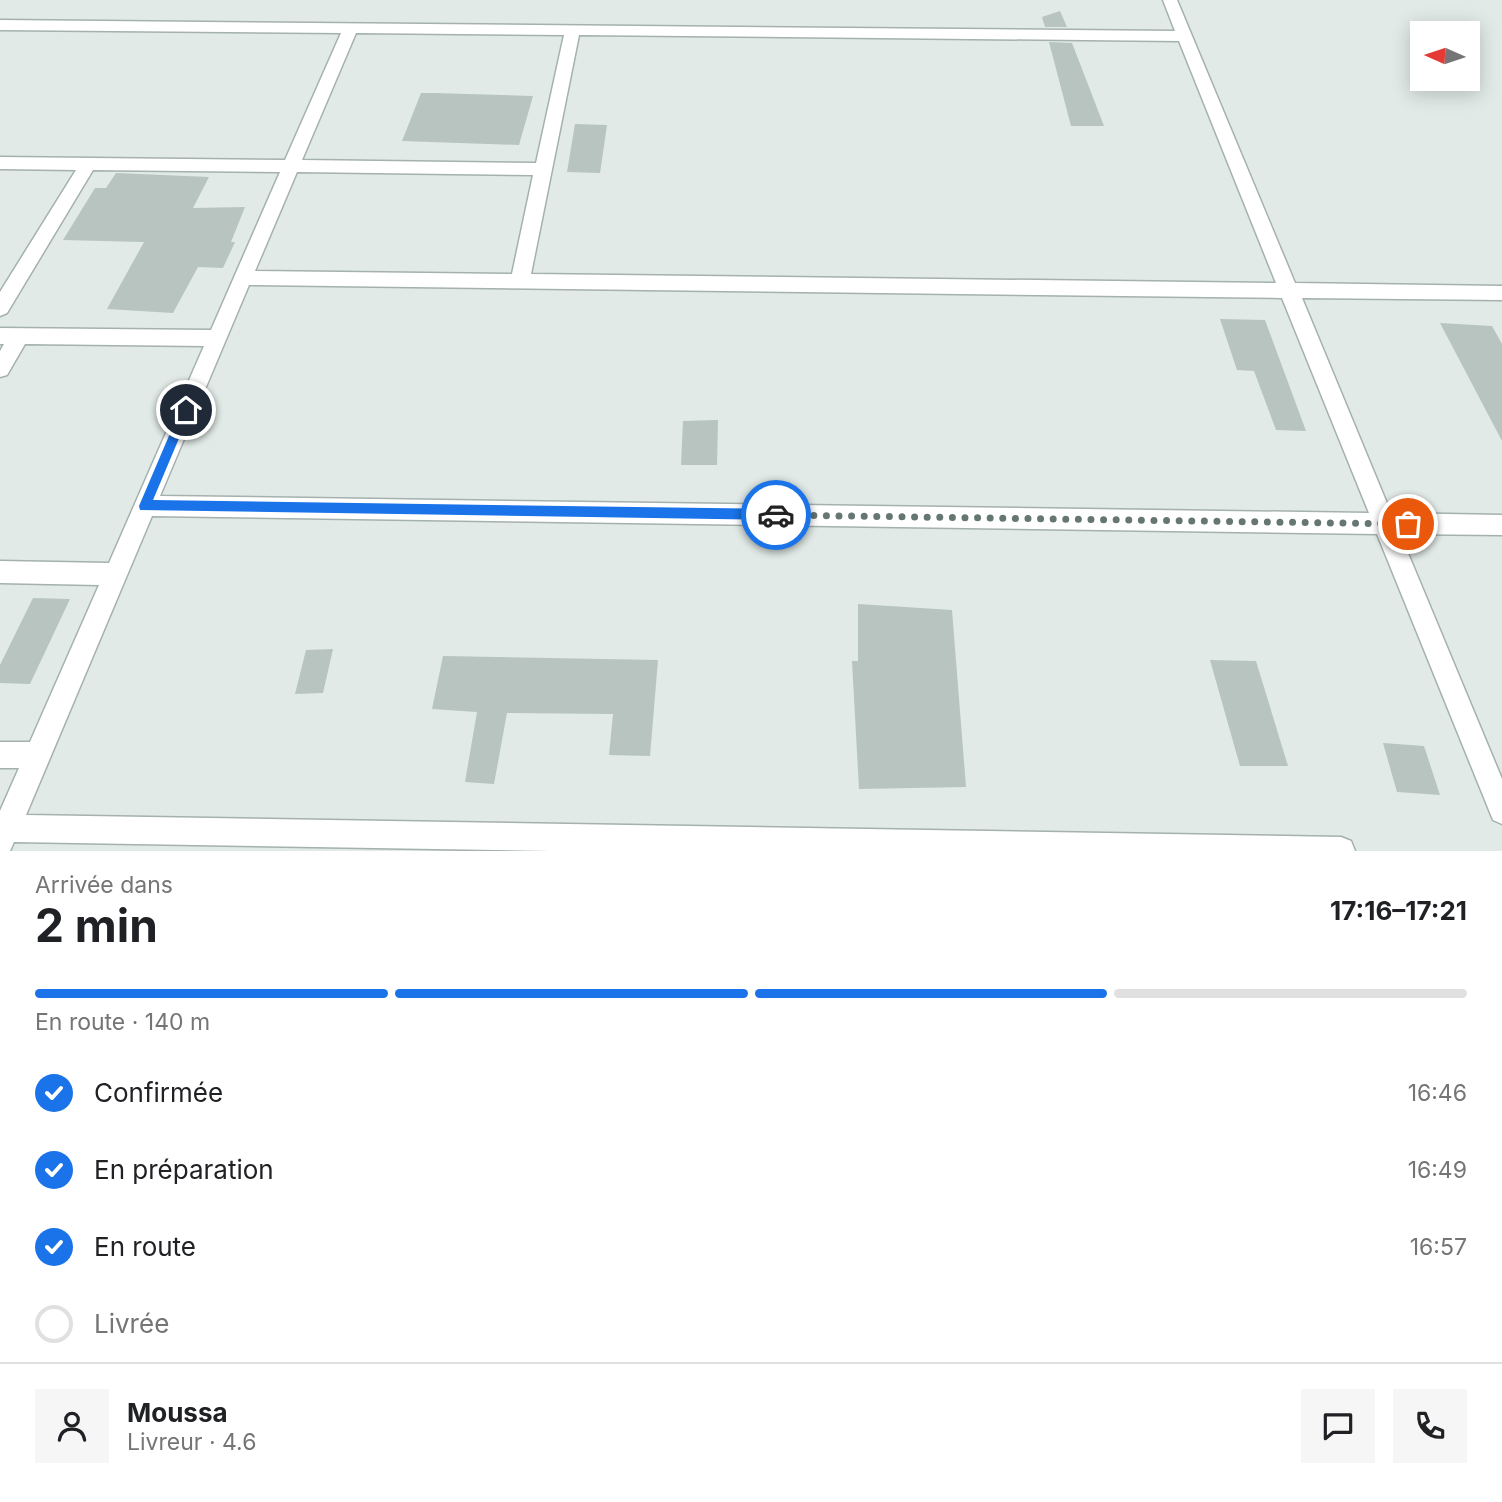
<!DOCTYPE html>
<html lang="fr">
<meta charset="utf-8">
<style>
:root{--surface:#fff;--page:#f6f6f6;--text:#202124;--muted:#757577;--line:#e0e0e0;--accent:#1a73e8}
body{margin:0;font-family:Inter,sans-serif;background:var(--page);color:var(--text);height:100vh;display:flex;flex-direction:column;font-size:26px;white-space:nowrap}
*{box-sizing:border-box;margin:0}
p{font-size:23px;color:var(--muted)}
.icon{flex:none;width:38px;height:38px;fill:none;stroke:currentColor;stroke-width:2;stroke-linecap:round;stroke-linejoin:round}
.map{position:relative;height:851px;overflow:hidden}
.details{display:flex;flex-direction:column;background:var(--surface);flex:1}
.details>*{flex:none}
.needle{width:46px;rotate:273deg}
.fabs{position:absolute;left:1410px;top:21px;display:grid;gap:14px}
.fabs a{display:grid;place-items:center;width:70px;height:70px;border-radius:0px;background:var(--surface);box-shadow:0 4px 18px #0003;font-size:35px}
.pin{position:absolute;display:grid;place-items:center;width:60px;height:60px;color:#fff;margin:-30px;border:4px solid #fff;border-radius:50%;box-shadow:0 2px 7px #0007}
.courier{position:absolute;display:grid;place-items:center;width:70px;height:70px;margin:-35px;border:5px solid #1a73e8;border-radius:50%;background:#fff;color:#222;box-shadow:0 2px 9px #0007}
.head em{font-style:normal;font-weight:700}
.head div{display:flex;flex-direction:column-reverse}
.head{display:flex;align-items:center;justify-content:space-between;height:119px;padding:0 35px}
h1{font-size:46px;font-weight:700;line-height:52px}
.bar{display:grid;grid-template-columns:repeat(4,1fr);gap:10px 7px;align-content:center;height:84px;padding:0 35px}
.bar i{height:9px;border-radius:5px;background:var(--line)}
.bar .selected{background:var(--accent)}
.bar p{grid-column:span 4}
.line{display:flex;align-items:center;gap:18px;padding:0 35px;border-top:2px solid var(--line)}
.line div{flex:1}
.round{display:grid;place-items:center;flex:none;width:74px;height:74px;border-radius:0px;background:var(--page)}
ol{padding:0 35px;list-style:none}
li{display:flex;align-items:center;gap:21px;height:77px}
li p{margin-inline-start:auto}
li .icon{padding:7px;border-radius:50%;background:var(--accent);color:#fff;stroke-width:4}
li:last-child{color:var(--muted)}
li i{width:38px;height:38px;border:4px solid var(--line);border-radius:50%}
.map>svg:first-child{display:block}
</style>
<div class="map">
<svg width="1502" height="851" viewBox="0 0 1502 851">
<rect width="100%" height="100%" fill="#e1eae7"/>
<g fill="#b7c4c0">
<path d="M1060,11L1067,27H1045L1042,17Z"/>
<path d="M1049,42L1072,43L1104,126H1071Z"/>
<path d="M421,93H434L533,96L519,145L402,141Z"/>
<path d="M575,124L607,125L600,173L567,172Z"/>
<path d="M116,173L209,177L193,208L245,207L231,242H235L223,268L198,267L173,313L107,309L144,242L63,240L95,188H106Z"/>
<path d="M1220,319L1265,320L1306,431L1276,430L1254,371L1237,370Z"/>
<path d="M1440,323L1492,326L1502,344V441Z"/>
<path d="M718,420L717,465H681L683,421Z"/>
<path d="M33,598L70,599L30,684L0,683V665Z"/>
<path d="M858,604L952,610L966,787L859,789L852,661H858Z"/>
<path d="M333,649L323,693L295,694L306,650Z"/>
<path d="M443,656L658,660L650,756L609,755L613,714L507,713L494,784L465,782L477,712L432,709Z"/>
<path d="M1210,660L1256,661L1288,766H1240Z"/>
<path d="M1383,743L1424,746L1440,795L1397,792Z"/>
</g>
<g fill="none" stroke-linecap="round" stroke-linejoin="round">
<g stroke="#a4b1ae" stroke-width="3">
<path id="minor" d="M1163,0H1177L1295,283L1502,286V300L1302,298L1391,513L1502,515V535L1400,534L1502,779V824L1493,820L1377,534L152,516L26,815L1341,837L1351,841L1355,851H551L14,842L10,851H0V811L19,768H0V742H30L99,585L0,583V561L109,563L204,346L25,344L7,375L0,377V351L4,344H0V328L211,330L280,172L93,170L7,313L0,316V292L76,170L0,169V157L285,160L341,33L0,30V20L1175,31ZM356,33L564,35L536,163L302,160ZM579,35L1179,41L1276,283L531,274ZM297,172L533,175L512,274L255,271ZM249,285L1282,298L1369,513L160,496Z"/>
</g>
<use href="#minor" fill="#fff" fill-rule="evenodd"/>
</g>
<path fill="#1a73e8" d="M186,405L191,410L153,500L776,509L782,515L776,520L140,510L139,506L180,410Z"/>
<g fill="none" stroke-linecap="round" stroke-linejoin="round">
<path stroke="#667673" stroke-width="7" stroke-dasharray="0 12.6" d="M776,515L1408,524"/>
</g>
</svg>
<div class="fabs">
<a><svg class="needle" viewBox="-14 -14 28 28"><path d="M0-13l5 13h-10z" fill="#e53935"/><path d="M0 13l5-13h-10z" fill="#757577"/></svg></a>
</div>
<div class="pin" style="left:1408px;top:524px;background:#ea580c"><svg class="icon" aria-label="bag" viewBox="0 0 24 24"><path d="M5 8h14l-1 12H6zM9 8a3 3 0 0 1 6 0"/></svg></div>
<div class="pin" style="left:186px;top:410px;background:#1f2937"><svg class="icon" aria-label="home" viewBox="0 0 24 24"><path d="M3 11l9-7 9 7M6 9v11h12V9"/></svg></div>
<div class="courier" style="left:776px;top:515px"><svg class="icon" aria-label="car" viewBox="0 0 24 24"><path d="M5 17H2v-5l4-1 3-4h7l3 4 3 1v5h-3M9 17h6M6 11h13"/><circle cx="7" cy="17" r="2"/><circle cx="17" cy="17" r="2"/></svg></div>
</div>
<section class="details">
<div class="head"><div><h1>2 min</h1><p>Arrivée dans</p></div><em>17:16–17:21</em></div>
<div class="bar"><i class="selected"></i><i class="selected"></i><i class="selected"></i><i></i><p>En route · 140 m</p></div>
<ol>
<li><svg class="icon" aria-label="check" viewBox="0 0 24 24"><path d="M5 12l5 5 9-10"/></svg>Confirmée<p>16:46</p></li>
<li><svg class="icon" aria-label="check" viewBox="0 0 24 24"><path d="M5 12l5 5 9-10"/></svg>En préparation<p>16:49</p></li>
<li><svg class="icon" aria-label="check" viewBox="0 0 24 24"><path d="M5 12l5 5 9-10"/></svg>En route<p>16:57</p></li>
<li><i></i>Livrée</li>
</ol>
<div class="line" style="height:126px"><a class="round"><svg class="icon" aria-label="person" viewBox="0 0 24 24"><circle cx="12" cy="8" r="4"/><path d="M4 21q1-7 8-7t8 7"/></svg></a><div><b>Moussa</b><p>Livreur · 4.6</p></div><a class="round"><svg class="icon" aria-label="chat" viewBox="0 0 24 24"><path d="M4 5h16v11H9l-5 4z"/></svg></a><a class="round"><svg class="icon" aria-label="phone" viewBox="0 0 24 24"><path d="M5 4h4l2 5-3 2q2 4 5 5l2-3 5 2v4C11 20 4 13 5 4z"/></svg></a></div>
</section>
